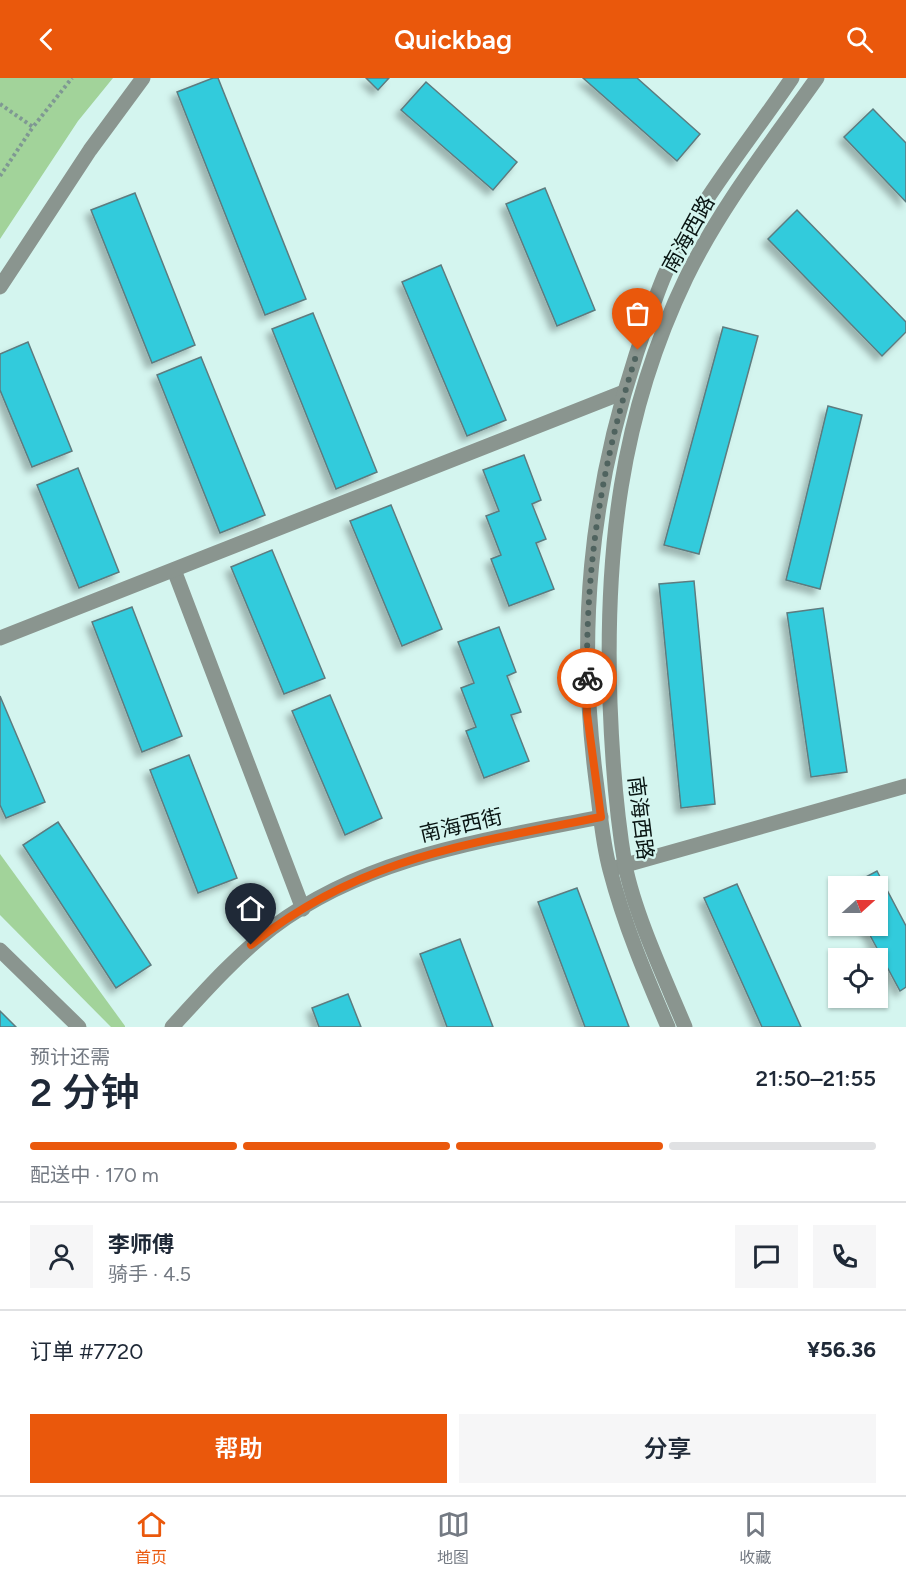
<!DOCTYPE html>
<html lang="zh">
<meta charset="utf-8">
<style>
:root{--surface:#fff;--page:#f6f6f7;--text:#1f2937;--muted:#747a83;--line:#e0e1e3;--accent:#ea580c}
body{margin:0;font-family:Figtree,"Noto Sans SC",sans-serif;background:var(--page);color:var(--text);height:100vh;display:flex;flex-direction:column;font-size:22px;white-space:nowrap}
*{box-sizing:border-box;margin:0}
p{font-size:20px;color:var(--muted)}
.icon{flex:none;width:33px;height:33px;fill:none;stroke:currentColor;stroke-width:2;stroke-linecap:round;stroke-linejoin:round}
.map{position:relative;height:949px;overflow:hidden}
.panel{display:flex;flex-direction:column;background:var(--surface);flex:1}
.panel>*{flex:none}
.needle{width:39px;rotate:69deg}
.fabs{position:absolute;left:828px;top:798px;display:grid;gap:12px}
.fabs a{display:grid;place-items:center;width:60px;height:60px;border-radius:0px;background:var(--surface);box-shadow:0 2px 4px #0004;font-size:30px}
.pin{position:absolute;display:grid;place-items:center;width:51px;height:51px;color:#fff;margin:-62px -26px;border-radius:50% 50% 50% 0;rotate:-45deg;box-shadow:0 0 6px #0007}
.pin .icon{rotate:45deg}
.courier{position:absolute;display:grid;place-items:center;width:60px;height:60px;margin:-30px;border:4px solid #ea580c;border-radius:50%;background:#fff;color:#222;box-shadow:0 2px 8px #0007}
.overview em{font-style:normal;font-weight:600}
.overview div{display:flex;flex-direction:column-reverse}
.overview{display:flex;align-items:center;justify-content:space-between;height:102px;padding:0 30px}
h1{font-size:39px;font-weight:600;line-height:45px}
.bar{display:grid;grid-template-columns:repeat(4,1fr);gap:9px 6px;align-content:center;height:72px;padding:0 30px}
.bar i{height:8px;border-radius:4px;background:var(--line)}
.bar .current{background:var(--accent)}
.bar p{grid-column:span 4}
.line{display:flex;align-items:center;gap:15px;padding:0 30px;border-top:2px solid var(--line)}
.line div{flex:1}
.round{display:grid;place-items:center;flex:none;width:63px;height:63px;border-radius:0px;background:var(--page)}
.primary-button{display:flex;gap:12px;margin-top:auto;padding:12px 30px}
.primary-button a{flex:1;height:69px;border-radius:0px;background:var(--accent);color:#fff;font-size:24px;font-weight:600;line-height:69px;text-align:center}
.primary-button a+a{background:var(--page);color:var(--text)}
header{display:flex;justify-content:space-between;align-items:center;height:78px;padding:0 30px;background:var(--accent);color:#fff;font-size:27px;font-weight:600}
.tabs{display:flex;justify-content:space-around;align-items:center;height:84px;border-top:2px solid var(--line);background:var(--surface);font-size:16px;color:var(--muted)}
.tabs a{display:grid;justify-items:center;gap:3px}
.tabs .current{color:var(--accent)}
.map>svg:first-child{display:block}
</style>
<header><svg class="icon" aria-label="back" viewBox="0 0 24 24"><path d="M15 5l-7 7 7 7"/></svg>Quickbag<svg class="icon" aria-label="search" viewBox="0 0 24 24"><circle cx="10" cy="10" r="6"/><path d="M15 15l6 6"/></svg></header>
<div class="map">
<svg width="906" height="949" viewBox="0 0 906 949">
<defs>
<filter id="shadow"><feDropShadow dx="-5.5" dy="5.5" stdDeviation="3" flood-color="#0004"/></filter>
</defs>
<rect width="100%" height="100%" fill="#d4f5ef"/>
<g fill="#a2d39a">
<path d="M0,0H113L78,43L0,161Z"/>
<path d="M0,776L125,948V949H111L0,837Z"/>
</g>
<g fill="#31cbdc" stroke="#5d7b7f" stroke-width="1.5" filter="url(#shadow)">
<path d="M213,0H218L306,221L265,237L177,14Z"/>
<path d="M366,0H389L378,12Z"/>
<path d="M583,0H637L700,56L677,83Z"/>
<path d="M426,4L517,84L493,112L401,32Z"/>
<path d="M873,31L906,65V124L844,59Z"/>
<path d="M545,110L595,232L557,248L506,126Z"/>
<path d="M135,115L195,267L152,285L91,132Z"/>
<path d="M797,132L906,244V254L882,278L768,161Z"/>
<path d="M441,187L506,342L467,358L402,204Z"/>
<path d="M313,235L377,394L336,411L272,251Z"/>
<path d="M723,249L758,258L699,476L664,467Z"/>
<path d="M28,264L72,373L32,389L0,312V276Z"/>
<path d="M201,279L265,437L220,455L157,297Z"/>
<path d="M828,328L862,337L820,511L786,502Z"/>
<path d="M524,377L541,422L532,426L546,461L536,465L554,511L509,528L491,481L501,477L486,438L499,433L483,392Z"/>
<path d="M78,390L119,494L79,510L37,407Z"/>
<path d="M391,427L442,551L402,568L350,443Z"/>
<path d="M272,472L325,600L284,616L231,489Z"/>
<path d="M694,503L715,726L681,730L659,506Z"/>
<path d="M132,529L182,658L142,674L92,544Z"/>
<path d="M823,530L847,694L811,699L787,535Z"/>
<path d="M499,549L516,594L507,598L521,634L511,637L529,683L484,700L466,653L476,649L461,610L474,605L458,564Z"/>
<path d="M330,617L382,740L345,757L292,633Z"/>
<path d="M0,618L45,724L6,740L0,727Z"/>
<path d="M189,677L237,800L198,815L150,692Z"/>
<path d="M58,744L151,887L116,910L23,767Z"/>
<path d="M877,793L906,848V909L900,913L865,848H878V808H849Z"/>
<path d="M737,806L801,949H762L704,820Z"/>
<path d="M577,810L629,949H585L538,824Z"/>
<path d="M460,861L493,949H447L420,876Z"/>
<path d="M348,916L361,949H319L312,930Z"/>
<path d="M0,933L16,949H0Z"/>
</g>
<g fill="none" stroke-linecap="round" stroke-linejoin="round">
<g stroke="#7f9893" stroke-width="4" stroke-dasharray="3 3" stroke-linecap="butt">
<path d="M0,26L33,49L72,0"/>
<path d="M0,98L33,49"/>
</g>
<g stroke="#8a958f" stroke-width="15">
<path d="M0,209L90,72L143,0"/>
<path d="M174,492L303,831"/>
<path d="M0,560L624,314"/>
<path d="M615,790L906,708"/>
<path d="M0,872L79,949"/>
<path d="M172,949C204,914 234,880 272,850C367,778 487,762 601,739"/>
<path d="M668,949C646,898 624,846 610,792C602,763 600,732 596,702C577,555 590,418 636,277C645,250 654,222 665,196C697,125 749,64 792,0"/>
<path d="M685,949C665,901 635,837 625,787C616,734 612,679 610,625C605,475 620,337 686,200C721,128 771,65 817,0"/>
</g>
</g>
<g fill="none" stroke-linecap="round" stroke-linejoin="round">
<path stroke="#4f635f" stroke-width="6" stroke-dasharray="0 10.8" d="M587,600C586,484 602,382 638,272"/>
<path stroke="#ea580c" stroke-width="8" d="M251,867C361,779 468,766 601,739L587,636V600"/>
</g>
<g text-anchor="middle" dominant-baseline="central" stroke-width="5" stroke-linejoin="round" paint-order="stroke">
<g font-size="21" fill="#081412" stroke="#d4f5ef">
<text transform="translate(688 156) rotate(-61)">南海西路</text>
<text transform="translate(641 740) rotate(83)">南海西路</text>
<text transform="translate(461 747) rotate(-13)">南海西街</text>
</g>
</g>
</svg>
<div class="fabs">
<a><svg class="needle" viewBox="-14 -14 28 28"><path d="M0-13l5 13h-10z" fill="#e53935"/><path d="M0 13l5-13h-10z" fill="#747a83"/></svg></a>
<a><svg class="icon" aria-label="locate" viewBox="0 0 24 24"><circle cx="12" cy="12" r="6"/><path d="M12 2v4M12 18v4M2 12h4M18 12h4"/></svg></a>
</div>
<div class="pin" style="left:638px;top:272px;background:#ea580c"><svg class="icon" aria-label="bag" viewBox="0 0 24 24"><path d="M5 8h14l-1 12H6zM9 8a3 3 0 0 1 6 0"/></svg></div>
<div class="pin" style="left:251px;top:867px;background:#1f2937"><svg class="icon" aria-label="home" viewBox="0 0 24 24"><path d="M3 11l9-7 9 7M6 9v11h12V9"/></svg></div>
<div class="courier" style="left:587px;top:600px"><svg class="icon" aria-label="bike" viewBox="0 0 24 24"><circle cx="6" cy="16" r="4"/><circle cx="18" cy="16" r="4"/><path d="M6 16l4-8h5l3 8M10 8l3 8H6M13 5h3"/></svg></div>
</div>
<section class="panel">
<div class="overview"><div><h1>2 分钟</h1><p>预计还需</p></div><em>21:50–21:55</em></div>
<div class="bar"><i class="current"></i><i class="current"></i><i class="current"></i><i></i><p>配送中 · 170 m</p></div>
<div class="line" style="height:108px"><a class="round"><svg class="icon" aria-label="person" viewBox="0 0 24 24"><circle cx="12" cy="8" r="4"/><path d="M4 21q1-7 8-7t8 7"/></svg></a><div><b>李师傅</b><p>骑手 · 4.5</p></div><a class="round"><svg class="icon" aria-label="chat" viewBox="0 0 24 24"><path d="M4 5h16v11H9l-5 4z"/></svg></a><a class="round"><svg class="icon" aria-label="phone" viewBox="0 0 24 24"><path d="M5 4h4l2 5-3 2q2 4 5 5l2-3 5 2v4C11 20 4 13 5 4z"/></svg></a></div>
<div class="line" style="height:78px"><div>订单 #7720</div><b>¥56.36</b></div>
<div class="primary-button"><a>帮助</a><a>分享</a></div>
</section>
<nav class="tabs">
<a class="current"><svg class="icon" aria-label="home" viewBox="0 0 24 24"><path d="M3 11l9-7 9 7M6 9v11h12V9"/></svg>首页</a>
<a><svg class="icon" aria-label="map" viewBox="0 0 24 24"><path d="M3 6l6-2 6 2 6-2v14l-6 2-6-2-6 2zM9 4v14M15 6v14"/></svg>地图</a>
<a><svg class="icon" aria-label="saved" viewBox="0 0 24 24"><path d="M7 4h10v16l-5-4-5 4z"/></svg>收藏</a>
</nav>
